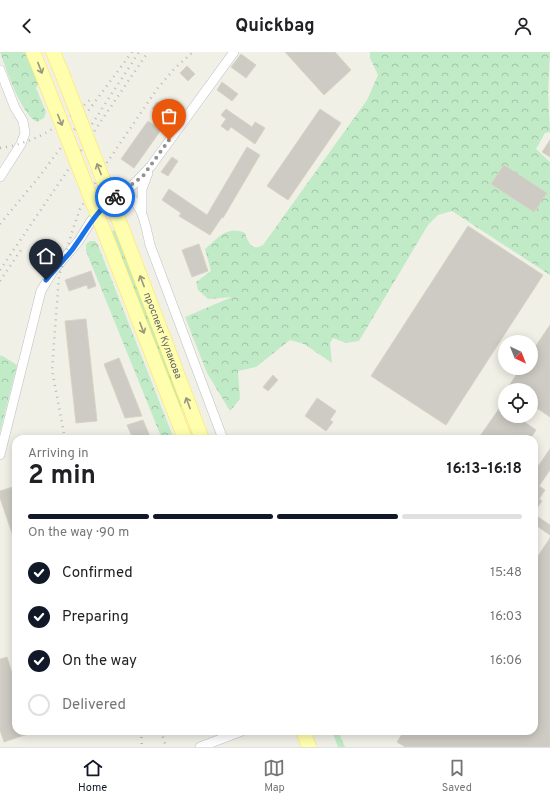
<!DOCTYPE html>
<meta charset="utf-8">
<style>
:root{--surface:#fff;--page:#f6f6f6;--text:#202124;--muted:#757577;--line:#e0e0e0;--accent:#111827}
body{margin:0;font-family:Overpass,sans-serif;background:var(--page);color:var(--text);height:100vh;display:flex;flex-direction:column;font-size:15px;white-space:nowrap}
*{box-sizing:border-box;margin:0}
p{font-size:13px;color:var(--muted)}
.icon{flex:none;width:22px;height:22px;fill:none;stroke:currentColor;stroke-width:2;stroke-linecap:round;stroke-linejoin:round}
.map{position:relative;flex:1;overflow:hidden}
.drawer{position:absolute;left:12px;top:383px;width:526px;height:300px;display:flex;flex-direction:column;background:var(--surface);border-radius:12px;box-shadow:0 2px 10px #0003}
.drawer>*{flex:none}
.needle{width:26px;rotate:137deg}
.buttons{position:absolute;left:498px;top:283px;display:grid;gap:8px}
.buttons a{display:grid;place-items:center;width:40px;height:40px;border-radius:50%;background:var(--surface);box-shadow:0 2px 10px #0003;font-size:20px}
.pin{position:absolute;display:grid;place-items:center;width:34px;height:34px;color:#fff;margin:-41px -17px;border-radius:50% 50% 50% 0;rotate:-45deg;box-shadow:0 0 4px #0007}
.pin .icon{rotate:45deg}
.courier{position:absolute;display:grid;place-items:center;width:40px;height:40px;margin:-20px;border:3px solid #1a73e8;border-radius:50%;background:#fff;color:#222;box-shadow:0 1px 5px #0007}
.headline em{font-style:normal;font-weight:700}
.headline div{display:flex;flex-direction:column-reverse}
.headline{display:flex;align-items:center;justify-content:space-between;height:68px;padding:0 16px}
h1{font-size:26px;font-weight:700;line-height:30px}
.bar{display:grid;grid-template-columns:repeat(4,1fr);gap:6px 4px;align-content:center;height:48px;padding:0 16px}
.bar i{height:5px;border-radius:3px;background:var(--line)}
.bar .current{background:var(--accent)}
.bar p{grid-column:span 4}
ol{padding:0 16px;list-style:none}
li{display:flex;align-items:center;gap:12px;height:44px}
li p{margin-inline-start:auto}
li .icon{padding:4px;border-radius:50%;background:var(--accent);color:#fff;stroke-width:4}
li:last-child{color:var(--muted)}
li i{width:22px;height:22px;border:2px solid var(--line);border-radius:50%}
header{display:flex;justify-content:space-between;align-items:center;height:52px;padding:0 16px;background:var(--surface);font-size:18px;font-weight:700}
.dock{display:flex;justify-content:space-around;align-items:center;height:56px;border-top:1px solid var(--line);background:var(--surface);font-size:11px;color:var(--muted)}
.dock a{display:grid;justify-items:center;gap:2px}
.dock .current{color:var(--accent)}
.map>svg:first-child{display:block}
</style>
<header><svg class="icon" aria-label="back" viewBox="0 0 24 24"><path d="M15 5l-7 7 7 7"/></svg>Quickbag<svg class="icon" aria-label="person" viewBox="0 0 24 24"><circle cx="12" cy="8" r="4"/><path d="M4 21q1-7 8-7t8 7"/></svg></header>
<div class="map">
<svg width="550" height="695" viewBox="0 0 550 695">
<defs>
<pattern id="grass-tufts" width="24" height="20" patternUnits="userSpaceOnUse"><rect width="24" height="20" fill="#c1ebc7"/><path d="M3 7l-1-3M5 7V3M7 7l1-3M15 17l-1-3M17 17v-4M19 17l1-3" fill="none" stroke="#a0c2a5"/></pattern>
<pattern id="forest-crowns" width="20" height="18" patternUnits="userSpaceOnUse"><rect width="20" height="18" fill="#c1ebc7"/><path d="M2 6a3 3 0 1 1 6 0M12 15a3 3 0 1 1 6 0" fill="none" stroke="#a0c2a5"/></pattern>
</defs>
<rect width="100%" height="100%" fill="#f1f0e7"/>
<path fill="url(#grass-tufts)" d="M116,178L184,354L179,356L112,179Z"/>
<g fill="url(#forest-crowns)">
<path d="M0,0H25L38,32L36,36L46,60L44,66L37,70C21,62 6,17 0,0Z"/>
<path d="M370,0H550L548,42L550,80L545,81L536,97L550,110V223L452,159L438,163L428,173L359,289L346,291L333,286L330,291L332,311L304,292L290,288L256,315L238,319L240,347L230,359L207,321L185,265L232,245L208,247L198,238L196,230L211,219L205,197C218,186 227,173 245,181C248,190 252,200 263,193L367,48L378,23L370,6Z"/>
<path d="M90,189H95L98,193L174,387H162L86,199V192Z"/>
<path d="M1,303L17,313L0,380V305Z"/>
<path d="M332,679H338L345,695H338Z"/>
</g>
<g fill="#cdcbc3" stroke="#d7d4c4">
<path d="M285,0H335L351,18L324,43Z"/>
<path d="M241,2L256,13L246,26L231,15Z"/>
<path d="M187,14L195,22L188,29L180,21Z"/>
<path d="M222,30L238,42L232,49L217,38Z"/>
<path d="M157,50L162,53L158,60L152,57Z"/>
<path d="M226,57L252,75L255,70L265,76L255,92L231,75L228,79L221,74L226,67L221,63Z"/>
<path d="M320,57L341,71L288,148L267,134Z"/>
<path d="M148,69L161,78L134,116L121,107Z"/>
<path d="M550,88V105L542,100Z"/>
<path d="M247,95L260,103L223,166L222,165L210,183L179,164L181,161L162,148L169,137L207,163Z"/>
<path d="M172,105L178,109L168,124L161,120Z"/>
<path d="M504,113L547,141L534,160L491,132Z"/>
<path d="M468,174L543,223L446,373L371,324Z"/>
<path d="M199,192L208,219L192,225L182,198Z"/>
<path d="M91,219L96,234L88,237L87,233L69,239L65,228Z"/>
<path d="M86,267L97,369L76,371L65,269Z"/>
<path d="M550,273V365L531,352V338H506L521,316H531V301Z"/>
<path d="M119,306L142,364L125,366L104,312Z"/>
<path d="M273,323L278,328L268,339L263,335Z"/>
<path d="M317,346L336,359L330,368L333,370L326,379L305,364Z"/>
<path d="M501,354L505,357V364H516L536,378L530,387H478Z"/>
<path d="M143,368L151,387H133L127,373Z"/>
<path d="M550,397V418L539,434L545,438L539,447L542,449L534,461V420Z"/>
<path d="M16,434V489L15,490L0,446V439Z"/>
<path d="M534,462L550,473V483L534,472Z"/>
<path d="M550,486V695H405L397,690L404,679H534V510Z"/>
<path d="M7,605L16,634V679L34,680L4,690L0,678V607Z"/>
</g>
<g fill="none" stroke-linecap="round" stroke-linejoin="round">
<g stroke="#bebfc6" stroke-width="10">
<g id="street">
<path d="M0,18L15,56L23,69L25,81L21,92L0,125"/>
<path d="M115,147C141,135 146,176 150,193L223,387"/>
<path d="M142,159V137L148,121"/>
<path d="M0,403L41,239L53,219L78,190L91,169L104,155L133,133L151,114L234,0"/>
<path d="M200,695L242,679"/>
</g>
</g>
<g stroke="#fee653" stroke-width="15">
<g id="primary">
<path d="M33,0L46,32"/>
<path d="M53,0L63,24"/>
<path id="s1" d="M123,179L202,387"/>
<path d="M107,187L185,387"/>
<path d="M303,679L309,695"/>
</g>
</g>
<use href="#street" stroke="#fff" stroke-width="9"/>
<use href="#primary" stroke="#fffeae" stroke-width="14"/>
<g stroke="#b7b8b9" stroke-width="2.5" stroke-dasharray="1 5" stroke-linecap="butt">
<path d="M92,72L139,0"/>
<path d="M0,96C38,91 66,70 93,45"/>
<path d="M0,172L39,125L132,0"/>
<path d="M0,218L148,0"/>
<path d="M0,229L23,195"/>
<path d="M65,387L52,318L59,224L74,174L80,157L106,112L157,37L175,16L193,0"/>
<path d="M141,679L142,695"/>
<path d="M161,679L166,695"/>
</g>
<g stroke="#fee653" stroke-width="15" stroke-linecap="butt">
<g id="primary-bridge">
<path d="M63,24L123,179"/>
<path d="M46,32L107,187"/>
</g>
</g>
<use href="#primary-bridge" stroke="#fffeae" stroke-width="14"/>
</g>
<defs><path id="oneway-shaft" d="M-6 0H5M1.5-3L5.5 0L1.5 3" fill="none" stroke-width="1.6" stroke-linecap="round" stroke-linejoin="round"/></defs>
<g stroke="#969880">
<use href="#oneway-shaft" transform="translate(40 16) rotate(69)"/>
<use href="#oneway-shaft" transform="translate(60 68) rotate(68)"/>
<use href="#oneway-shaft" transform="translate(99 117) rotate(-111)"/>
<use href="#oneway-shaft" transform="translate(142 229) rotate(-111)"/>
<use href="#oneway-shaft" transform="translate(142 276) rotate(69)"/>
<use href="#oneway-shaft" transform="translate(188 351) rotate(-111)"/>
</g>
<g fill="none" stroke-linecap="round" stroke-linejoin="round">
<path stroke="#919394" stroke-width="4" stroke-dasharray="0 7.2" d="M115,145L143,124L169,88"/>
<path stroke="#1a73e8" stroke-width="5" d="M46,228C54,218 64,208 72,198C86,179 96,159 115,145"/>
</g>
<g text-anchor="middle" dominant-baseline="central" stroke-width="4" stroke-linejoin="round" paint-order="stroke">
<g font-size="10" fill="#5e6168" stroke="#fff">
<text stroke="none"><textPath href="#s1" startOffset="112">проспект Кулакова</textPath></text>
</g>
</g>
</svg>
<div class="buttons">
<a><svg class="needle" viewBox="-14 -14 28 28"><path d="M0-13l5 13h-10z" fill="#e53935"/><path d="M0 13l5-13h-10z" fill="#757577"/></svg></a>
<a><svg class="icon" aria-label="locate" viewBox="0 0 24 24"><circle cx="12" cy="12" r="6"/><path d="M12 2v4M12 18v4M2 12h4M18 12h4"/></svg></a>
</div>
<div class="pin" style="left:169px;top:88px;background:#ea580c"><svg class="icon" aria-label="bag" viewBox="0 0 24 24"><path d="M5 8h14l-1 12H6zM9 8a3 3 0 0 1 6 0"/></svg></div>
<div class="pin" style="left:46px;top:228px;background:#1f2937"><svg class="icon" aria-label="home" viewBox="0 0 24 24"><path d="M3 11l9-7 9 7M6 9v11h12V9"/></svg></div>
<div class="courier" style="left:115px;top:145px"><svg class="icon" aria-label="bike" viewBox="0 0 24 24"><circle cx="6" cy="16" r="4"/><circle cx="18" cy="16" r="4"/><path d="M6 16l4-8h5l3 8M10 8l3 8H6M13 5h3"/></svg></div>
<section class="drawer">
<div class="headline"><div><h1>2 min</h1><p>Arriving in</p></div><em>16:13–16:18</em></div>
<div class="bar"><i class="current"></i><i class="current"></i><i class="current"></i><i></i><p>On the way · 90 m</p></div>
<ol>
<li><svg class="icon" aria-label="check" viewBox="0 0 24 24"><path d="M5 12l5 5 9-10"/></svg>Confirmed<p>15:48</p></li>
<li><svg class="icon" aria-label="check" viewBox="0 0 24 24"><path d="M5 12l5 5 9-10"/></svg>Preparing<p>16:03</p></li>
<li><svg class="icon" aria-label="check" viewBox="0 0 24 24"><path d="M5 12l5 5 9-10"/></svg>On the way<p>16:06</p></li>
<li><i></i>Delivered</li>
</ol>
</section>
</div>
<nav class="dock">
<a class="current"><svg class="icon" aria-label="home" viewBox="0 0 24 24"><path d="M3 11l9-7 9 7M6 9v11h12V9"/></svg>Home</a>
<a><svg class="icon" aria-label="map" viewBox="0 0 24 24"><path d="M3 6l6-2 6 2 6-2v14l-6 2-6-2-6 2zM9 4v14M15 6v14"/></svg>Map</a>
<a><svg class="icon" aria-label="saved" viewBox="0 0 24 24"><path d="M7 4h10v16l-5-4-5 4z"/></svg>Saved</a>
</nav>
